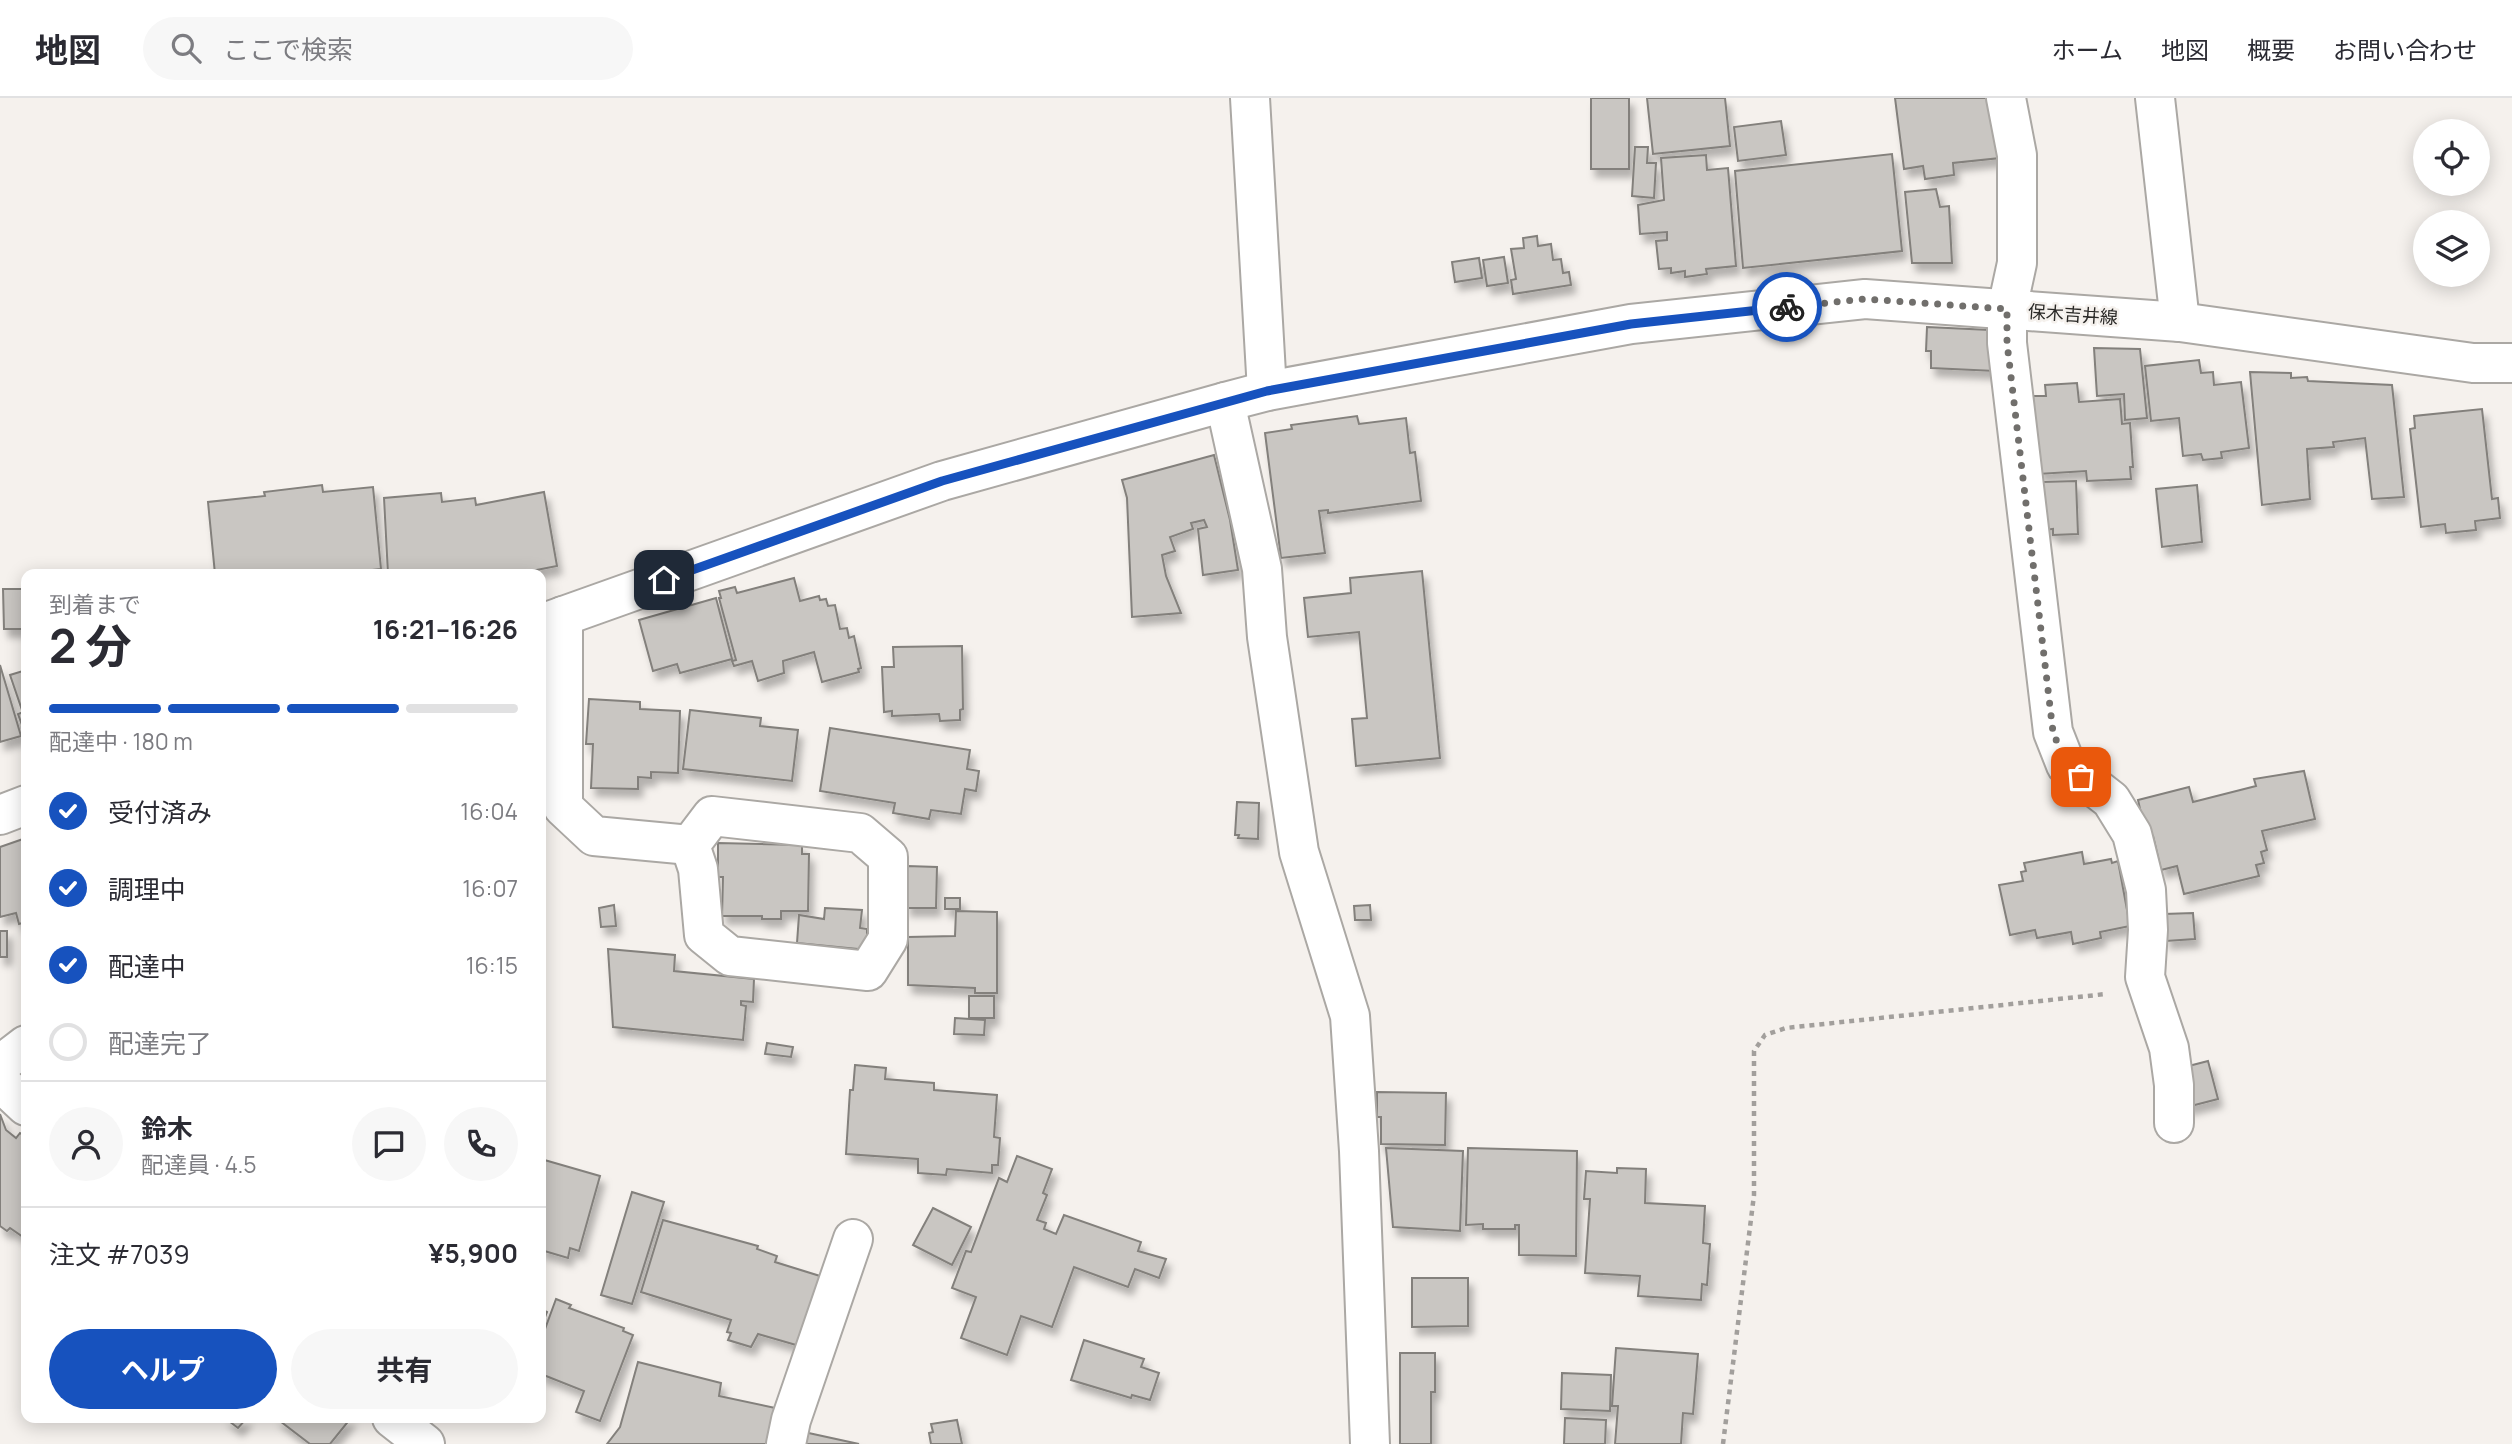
<!DOCTYPE html>
<html lang="ja">
<meta charset="utf-8">
<style>
:root{--surface:#fff;--page:#f7f7f7;--text:#2b2b33;--muted:#7c7c81;--line:#e1e1e2;--accent:#1752be}
body{margin:0;font-family:Manrope,"Noto Sans JP",sans-serif;background:var(--page);color:var(--text);height:100vh;display:flex;flex-direction:column;font-size:26px;white-space:nowrap}
*{box-sizing:border-box;margin:0}
p{font-size:23px;color:var(--muted)}
.icon{flex:none;width:38px;height:38px;fill:none;stroke:currentColor;stroke-width:2;stroke-linecap:round;stroke-linejoin:round}
.map{position:relative;flex:1;overflow:hidden}
.sheet{position:absolute;left:21px;top:471px;width:525px;height:854px;display:flex;flex-direction:column;background:var(--surface);border-radius:14px;box-shadow:0 4px 18px #0003}
.sheet>*{flex:none}
.tools{position:absolute;left:2413px;top:21px;display:grid;gap:14px}
.tools a{display:grid;place-items:center;width:77px;height:77px;border-radius:50%;background:var(--surface);box-shadow:0 4px 18px #0003;font-size:35px}
.pin{position:absolute;display:grid;place-items:center;width:60px;height:60px;color:#fff;margin:-30px;border-radius:14px;box-shadow:0 4px 10px #0006}
.courier{position:absolute;display:grid;place-items:center;width:70px;height:70px;margin:-35px;border:5px solid #1752be;border-radius:50%;background:#fff;color:#222;box-shadow:0 2px 9px #0007}
.summary em{font-style:normal;font-weight:700}
.summary div{display:flex;flex-direction:column-reverse}
.summary{display:flex;align-items:center;justify-content:space-between;height:119px;padding:0 28px}
h1{font-size:46px;font-weight:700;line-height:52px}
.bar{display:grid;grid-template-columns:repeat(4,1fr);gap:10px 7px;align-content:center;height:84px;padding:0 28px}
.bar i{height:9px;border-radius:5px;background:var(--line)}
.bar .on{background:var(--accent)}
.bar p{grid-column:span 4}
.line{display:flex;align-items:center;gap:18px;padding:0 28px;border-top:2px solid var(--line)}
.line div{flex:1}
.round{display:grid;place-items:center;flex:none;width:74px;height:74px;border-radius:37px;background:var(--page)}
ol{padding:0 28px;list-style:none}
li{display:flex;align-items:center;gap:21px;height:77px}
li p{margin-inline-start:auto}
li .icon{padding:7px;border-radius:50%;background:var(--accent);color:#fff;stroke-width:4}
li:last-child{color:var(--muted)}
li i{width:38px;height:38px;border:4px solid var(--line);border-radius:50%}
.primary-button{display:flex;gap:14px;margin-top:auto;padding:14px 28px}
.primary-button a{flex:1;height:80px;border-radius:42px;background:var(--accent);color:#fff;font-size:28px;font-weight:700;line-height:80px;text-align:center}
.primary-button a+a{background:var(--page);color:var(--text)}
header{display:flex;align-items:center;gap:42px;box-sizing:border-box;height:98px;padding:0 35px;background:var(--surface);border-bottom:2px solid var(--line)}
header strong{font-size:33px}
nav{display:flex;gap:38px;margin-inline-start:auto;font-size:24px}
.search{width:490px;height:63px;background:var(--page);display:flex;align-items:center;gap:18px;box-sizing:border-box;padding:0 24px;border-radius:38px;color:var(--muted);font-size:26px}
.map>svg:first-child{display:block}
</style>
<header>
<strong>地図</strong>
<div class="search"><svg class="icon" aria-label="search" viewBox="0 0 24 24"><circle cx="10" cy="10" r="6"/><path d="M15 15l6 6"/></svg>ここで検索</div>
<nav><a>ホーム</a><a>地図</a><a>概要</a><a>お問い合わせ</a></nav>
</header>
<div class="map">
<svg width="2512" height="1346" viewBox="0 0 2512 1346">
<defs>
<filter id="shadow"><feDropShadow dx="4.5" dy="8" stdDeviation="3.5" flood-color="#0004"/></filter>
</defs>
<rect width="100%" height="100%" fill="#f5f1ed"/>
<g fill="#c9c6c2" stroke="#83807c" stroke-width="2" filter="url(#shadow)">
<rect x="1591" y="0" width="38" height="71"/>
<path d="M1647,0H1725L1730,48L1653,56Z"/>
<path d="M1895,0H1993L2000,60L1953,65L1954,77L1925,81L1923,68L1904,71Z"/>
<path d="M1781,23L1786,57L1738,63L1734,29Z"/>
<path d="M1635,49H1648L1647,65H1656L1654,100L1632,98Z"/>
<path d="M1892,56L1902,153L1743,170L1735,73Z"/>
<path d="M1706,57L1707,72L1728,70L1736,168L1706,171L1707,176L1685,179V173L1671,175V170L1659,171L1656,143L1667,142V134L1640,136L1638,107L1664,102L1661,60Z"/>
<path d="M1936,91L1940,109L1949,108L1952,165H1912L1905,94Z"/>
<path d="M1537,138L1538,148L1551,146L1553,162L1561,161L1563,175L1569,174L1571,187L1513,196L1511,182L1516,181L1511,151L1524,150L1523,140Z"/>
<path d="M1504,159L1508,185L1487,188L1483,162Z"/>
<path d="M1479,160L1482,180L1455,184L1452,164Z"/>
<path d="M1927,229L1990,232L1995,273L1931,270V253H1926Z"/>
<path d="M2094,250L2140,251L2147,320L2125,322L2124,296L2097,298Z"/>
<path d="M2199,262L2201,275L2213,274L2214,287L2241,284L2249,350L2221,354L2222,360L2203,362L2201,356L2183,358L2179,320L2151,323L2145,268Z"/>
<path d="M2250,274L2291,275V280L2307,279L2308,283L2392,287L2404,399L2372,401L2365,340L2333,344L2334,349L2307,351L2310,401L2262,407Z"/>
<path d="M2077,285L2079,304L2120,301L2122,326L2130,325L2133,369H2130L2131,381L2087,383L2086,373L2038,376L2033,298H2046L2045,287Z"/>
<path d="M2482,311L2492,401L2498,400L2500,420L2475,423L2476,432L2446,435L2445,426L2421,429L2410,331L2415,330L2414,318Z"/>
<path d="M1357,318L1359,326L1406,320L1410,355L1415,354L1421,403L1328,415V412L1319,413L1325,455L1281,460L1265,335L1292,331L1291,327Z"/>
<path d="M1214,357L1230,422L1238,472L1203,477L1198,431L1207,429L1204,422L1191,425L1193,431L1170,439L1175,453L1162,457L1166,478L1181,515L1132,519L1127,400L1122,382Z"/>
<path d="M2076,383L2078,436L2053,437V431L2045,432L2042,384Z"/>
<path d="M322,387L323,394L373,389L381,471L337,476H215L208,404L265,398L264,394Z"/>
<path d="M2197,387L2202,444L2162,449L2156,391Z"/>
<path d="M544,394L557,468L516,476H388L384,400L441,395L442,404L475,400L476,407Z"/>
<path d="M1422,473L1440,660L1356,668L1352,621L1367,620L1359,534L1308,539L1304,500L1351,495L1350,480Z"/>
<path d="M794,480L800,503L819,498L820,502L826,501L828,508L835,507L840,531L847,530L849,540L854,538L861,570L858,571L859,574L822,584L814,554L783,563L784,575L758,583L752,563L734,568L732,563L736,562L719,500H721L719,493L735,489L737,495Z"/>
<path d="M3,491H26V531H4Z"/>
<path d="M716,500L732,561L680,575L677,566L653,573L639,522Z"/>
<path d="M962,548L963,611L960,612V622L940,623L939,616L892,618V613L884,614L882,569H894L893,549Z"/>
<path d="M0,567L21,638L0,644Z"/>
<path d="M26,572V610L22,612L10,577Z"/>
<path d="M589,601L640,604V611L680,613L678,675L651,674V680L638,679V691L591,690L593,646H586Z"/>
<path d="M690,612L761,620L760,628L798,632L792,683L683,671Z"/>
<path d="M26,613V638L18,616Z"/>
<path d="M830,630L970,652L967,671L979,673L976,693L965,691L961,716L931,712L929,721L893,715L895,705L820,693Z"/>
<path d="M2304,673L2315,721L2262,733L2267,752L2261,754L2264,765L2256,767L2259,778L2184,796L2177,768L2161,772L2153,738L2150,739L2143,724L2138,702L2189,689L2193,704L2256,688L2254,681Z"/>
<path d="M1237,704L1259,705L1258,741L1238,740L1239,737H1235Z"/>
<path d="M26,740V824L19,826L16,815L0,819V749Z"/>
<path d="M718,745L802,747V756H809L808,813H781V821H762V818H722L723,779H718Z"/>
<path d="M2082,754L2084,766L2111,761L2112,765L2118,763L2130,828L2100,834L2101,840L2073,846L2071,834L2037,840L2035,832L2010,837L1999,787L2023,783L2021,774L2026,773L2024,765Z"/>
<path d="M907,768L937,769L936,810H906Z"/>
<rect x="945" y="800" width="15" height="11"/>
<path d="M614,807L616,828L601,829L599,810Z"/>
<path d="M1370,807L1371,822H1355L1354,808Z"/>
<path d="M825,810L862,812L860,830L867,831V844L858,851L797,845L799,817L824,821Z"/>
<path d="M956,813L997,814V895H975V890L908,887V839L955,838Z"/>
<path d="M2193,815L2195,841L2166,843L2164,816Z"/>
<rect x="0" y="833" width="7" height="26"/>
<path d="M608,851L675,857L674,873L754,881L753,904L741,903V907L746,908L743,942L613,929Z"/>
<rect x="969" y="898" width="25" height="22"/>
<path d="M955,920L985,922L984,937L954,936Z"/>
<path d="M767,945L793,949L791,959L765,956Z"/>
<path d="M2208,963L2218,1001L2187,1009L2177,971Z"/>
<path d="M855,967L886,970L885,981L934,985V992L997,997L994,1039L1000,1040L998,1067H992V1075L947,1071L946,1077L918,1075V1061L846,1056L850,992H853Z"/>
<path d="M1377,994L1446,995L1445,1047L1381,1046V1019H1377Z"/>
<path d="M0,1016L6,1032L16,1040L20,1035L26,1039V1141L10,1130L7,1133L0,1128Z"/>
<path d="M1386,1050L1463,1053L1460,1133L1393,1129Z"/>
<path d="M1468,1050L1577,1053L1576,1158L1519,1157V1127H1515V1131H1483V1126L1466,1127Z"/>
<path d="M1017,1058L1052,1071L1043,1095L1047,1097L1037,1122L1046,1125L1044,1131L1056,1136L1064,1117L1141,1144L1138,1153L1166,1161L1159,1180L1135,1171L1128,1189L1074,1169L1052,1229L1021,1218L1007,1257L961,1240L976,1199L952,1190L966,1153L971,1154L999,1080L1007,1084Z"/>
<path d="M541,1061L600,1078L579,1153L570,1150L568,1160L541,1152Z"/>
<path d="M1617,1070L1646,1071L1645,1105L1705,1108L1703,1145L1710,1146L1707,1187L1702,1186L1701,1202L1638,1198L1640,1178L1585,1175L1590,1101H1584L1586,1073L1617,1075Z"/>
<path d="M632,1094L664,1104L632,1206L601,1197Z"/>
<path d="M933,1110L971,1129L952,1167L913,1147Z"/>
<path d="M663,1122L758,1148L757,1151L777,1158L775,1164L820,1178L803,1249L758,1236L751,1249L728,1242L731,1235L727,1234L731,1222L641,1194Z"/>
<path d="M1412,1180H1468V1228L1412,1229Z"/>
<path d="M556,1201L571,1207L569,1210L624,1230L623,1233L633,1237L600,1323L576,1314L584,1293L541,1276V1242Z"/>
<path d="M541,1211L547,1214L541,1230Z"/>
<path d="M1084,1242L1144,1261L1141,1269L1159,1275L1150,1302L1132,1297L1131,1300L1071,1282Z"/>
<path d="M1616,1250L1698,1256L1693,1316L1683,1315L1681,1346H1615L1618,1308H1612Z"/>
<path d="M1400,1255H1435V1294H1431V1346H1400Z"/>
<path d="M638,1264L721,1285L719,1298L780,1311L774,1346H607L620,1329Z"/>
<path d="M1562,1275L1611,1277L1610,1313L1561,1311Z"/>
<path d="M225,1320H247L238,1330Z"/>
<path d="M276,1320H351L330,1346H310Z"/>
<path d="M1565,1320L1606,1322L1605,1346H1564Z"/>
<path d="M957,1322L962,1346H931L929,1335L933,1334L931,1326Z"/>
<path d="M804,1334L859,1346H801Z"/>
</g>
<g fill="none" stroke-linecap="round" stroke-linejoin="round">
<g stroke="#aba8a4" stroke-width="42">
<g id="street">
<path d="M1250,0L1267,293"/>
<path d="M2006,0L2017,57V165L2007,211V245L2053,634L2066,667L2111,702L2132,736L2146,792L2148,832L2145,879L2169,950L2174,987V1025"/>
<path d="M2155,0L2180,224"/>
<path d="M1225,304L1262,471L1267,539L1299,754L1350,918L1359,1053L1370,1346"/>
<path d="M563,518V709L594,738L690,747"/>
<path d="M712,718L860,735L888,759V841L868,873L730,858L704,837L698,771L690,747Z"/>
<path d="M0,967L26,947"/>
<path d="M0,984L26,1008"/>
<path d="M392,1320L425,1346"/>
<path d="M786,1346L791,1322L853,1141"/>
</g>
</g>
<g stroke="#aba8a4" stroke-width="42">
<g id="secondary">
<path d="M541,526L942,383L1225,304L1267,293L1631,226L1865,201L2180,224L2473,265H2512"/>
<path d="M0,717L26,707"/>
</g>
</g>
<path stroke="#a29f9c" stroke-width="4.5" stroke-dasharray="5 5" stroke-linecap="butt" d="M1723,1346L1754,1097V953L1765,937L1786,930L2106,896"/>
<use href="#street" stroke="#fff" stroke-width="38"/>
<use href="#secondary" stroke="#fff" stroke-width="38"/>
</g>
<g fill="none" stroke-linecap="round" stroke-linejoin="round">
<path stroke="#716f6c" stroke-width="7" stroke-dasharray="0 12.6" d="M1787,209L1865,201L2007,211V245L2053,634L2066,667L2081,679"/>
<path stroke="#1752be" stroke-width="9" d="M664,482L942,383L1267,293L1631,226L1787,209"/>
</g>
<g text-anchor="middle" dominant-baseline="central" stroke-width="5" stroke-linejoin="round" paint-order="stroke">
<g font-size="18" fill="#2a2927" stroke="#f5f1ed">
<text transform="translate(2073 216) rotate(4)">保木吉井線</text>
</g>
</g>
</svg>
<div class="tools">
<a><svg class="icon" aria-label="locate" viewBox="0 0 24 24"><circle cx="12" cy="12" r="6"/><path d="M12 2v4M12 18v4M2 12h4M18 12h4"/></svg></a>
<a><svg class="icon" aria-label="layers" viewBox="0 0 24 24"><path d="M12 4l9 5-9 5-9-5zM3 14l9 5 9-5"/></svg></a>
</div>
<div class="pin" style="left:2081px;top:679px;background:#ea580c"><svg class="icon" aria-label="bag" viewBox="0 0 24 24"><path d="M5 8h14l-1 12H6zM9 8a3 3 0 0 1 6 0"/></svg></div>
<div class="pin" style="left:664px;top:482px;background:#1f2937"><svg class="icon" aria-label="home" viewBox="0 0 24 24"><path d="M3 11l9-7 9 7M6 9v11h12V9"/></svg></div>
<div class="courier" style="left:1787px;top:209px"><svg class="icon" aria-label="bike" viewBox="0 0 24 24"><circle cx="6" cy="16" r="4"/><circle cx="18" cy="16" r="4"/><path d="M6 16l4-8h5l3 8M10 8l3 8H6M13 5h3"/></svg></div>
<section class="sheet">
<div class="summary"><div><h1>2 分</h1><p>到着まで</p></div><em>16:21–16:26</em></div>
<div class="bar"><i class="on"></i><i class="on"></i><i class="on"></i><i></i><p>配達中 · 180 m</p></div>
<ol>
<li><svg class="icon" aria-label="check" viewBox="0 0 24 24"><path d="M5 12l5 5 9-10"/></svg>受付済み<p>16:04</p></li>
<li><svg class="icon" aria-label="check" viewBox="0 0 24 24"><path d="M5 12l5 5 9-10"/></svg>調理中<p>16:07</p></li>
<li><svg class="icon" aria-label="check" viewBox="0 0 24 24"><path d="M5 12l5 5 9-10"/></svg>配達中<p>16:15</p></li>
<li><i></i>配達完了</li>
</ol>
<div class="line" style="height:126px"><a class="round"><svg class="icon" aria-label="person" viewBox="0 0 24 24"><circle cx="12" cy="8" r="4"/><path d="M4 21q1-7 8-7t8 7"/></svg></a><div><b>鈴木</b><p>配達員 · 4.5</p></div><a class="round"><svg class="icon" aria-label="chat" viewBox="0 0 24 24"><path d="M4 5h16v11H9l-5 4z"/></svg></a><a class="round"><svg class="icon" aria-label="phone" viewBox="0 0 24 24"><path d="M5 4h4l2 5-3 2q2 4 5 5l2-3 5 2v4C11 20 4 13 5 4z"/></svg></a></div>
<div class="line" style="height:91px"><div>注文 #7039</div><b>¥5,900</b></div>
<div class="primary-button"><a>ヘルプ</a><a>共有</a></div>
</section>
</div>
